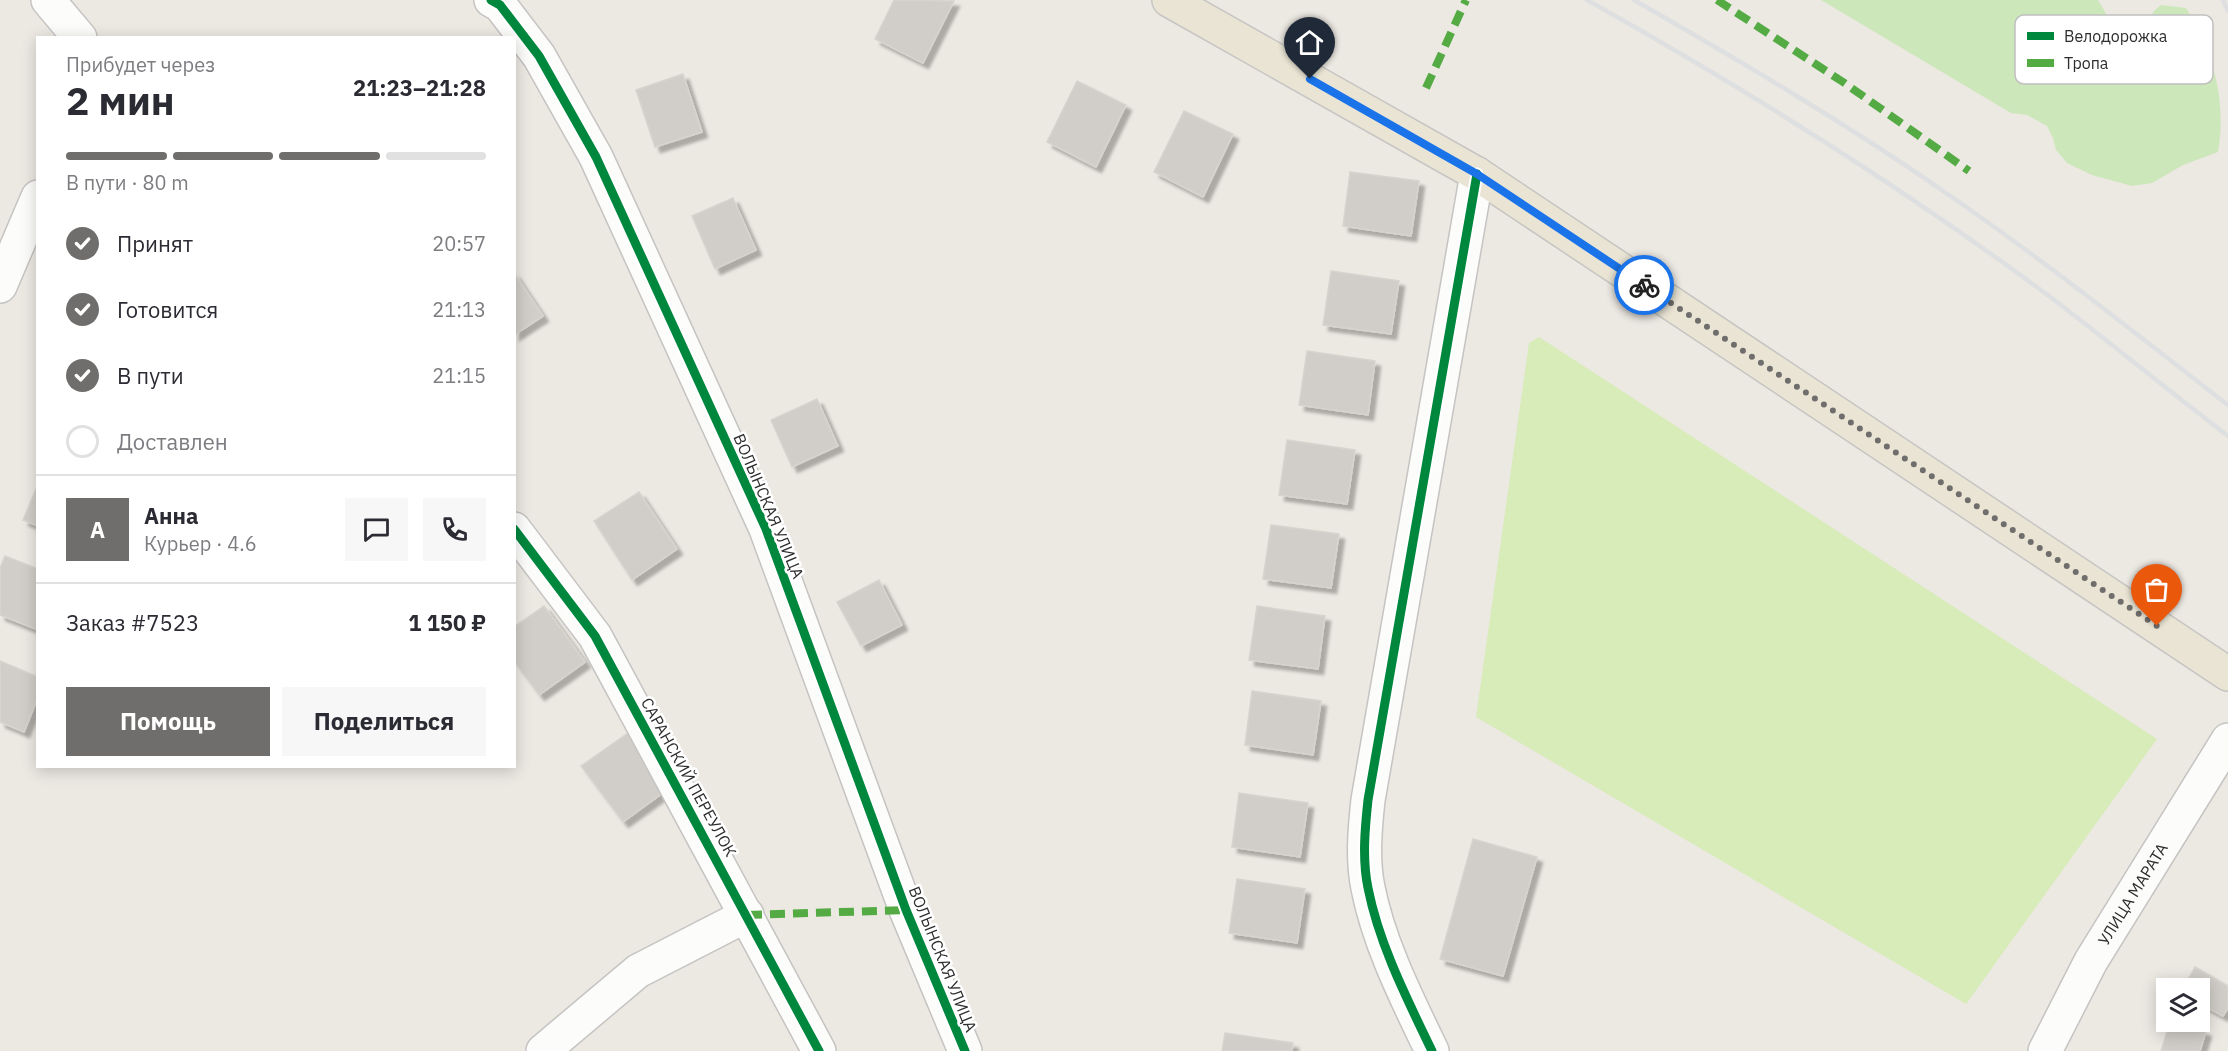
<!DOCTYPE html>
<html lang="ru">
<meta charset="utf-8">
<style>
:root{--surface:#fff;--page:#f7f7f7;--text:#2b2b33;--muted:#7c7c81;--line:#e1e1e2;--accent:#706e6c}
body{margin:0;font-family:"IBM Plex Sans",sans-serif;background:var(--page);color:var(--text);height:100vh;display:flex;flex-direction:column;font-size:22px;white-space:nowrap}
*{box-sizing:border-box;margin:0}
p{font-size:20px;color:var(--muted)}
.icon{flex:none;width:33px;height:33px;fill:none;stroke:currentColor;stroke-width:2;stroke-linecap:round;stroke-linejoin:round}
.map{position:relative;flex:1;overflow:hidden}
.sheet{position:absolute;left:36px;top:36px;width:480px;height:732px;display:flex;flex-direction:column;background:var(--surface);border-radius:0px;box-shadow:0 3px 15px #0003}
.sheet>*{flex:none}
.fabs{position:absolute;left:2156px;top:978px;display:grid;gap:12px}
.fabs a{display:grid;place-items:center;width:54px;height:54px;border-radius:0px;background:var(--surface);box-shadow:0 3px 15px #0003;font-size:30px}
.pin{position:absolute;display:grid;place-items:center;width:51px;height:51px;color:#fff;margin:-62px -26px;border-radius:50% 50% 50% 0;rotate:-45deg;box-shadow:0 0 6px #0007}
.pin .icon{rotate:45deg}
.courier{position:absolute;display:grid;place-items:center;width:60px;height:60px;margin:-30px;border:4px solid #1a73e8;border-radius:50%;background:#fff;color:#222;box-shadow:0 2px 8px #0007}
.summary em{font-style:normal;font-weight:700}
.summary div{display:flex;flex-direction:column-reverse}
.summary{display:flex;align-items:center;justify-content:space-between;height:102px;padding:0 30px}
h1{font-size:39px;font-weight:700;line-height:45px}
.bar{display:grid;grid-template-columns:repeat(4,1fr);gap:9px 6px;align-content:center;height:72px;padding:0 30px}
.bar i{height:8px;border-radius:4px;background:var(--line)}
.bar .current{background:var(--accent)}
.bar p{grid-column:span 4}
.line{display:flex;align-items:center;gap:15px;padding:0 30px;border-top:2px solid var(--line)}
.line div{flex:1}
.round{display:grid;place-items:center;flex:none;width:63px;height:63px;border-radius:0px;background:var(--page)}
ol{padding:0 30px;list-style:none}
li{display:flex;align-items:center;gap:18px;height:66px}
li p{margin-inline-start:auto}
li .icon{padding:6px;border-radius:50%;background:var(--accent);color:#fff;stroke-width:4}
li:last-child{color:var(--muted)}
li i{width:33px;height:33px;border:3px solid var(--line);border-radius:50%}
.action{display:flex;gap:12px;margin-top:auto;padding:12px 30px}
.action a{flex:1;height:69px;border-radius:0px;background:var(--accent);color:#fff;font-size:24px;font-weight:700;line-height:69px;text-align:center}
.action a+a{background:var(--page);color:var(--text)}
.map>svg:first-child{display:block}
</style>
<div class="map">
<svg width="2228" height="1051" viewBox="0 0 2228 1051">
<defs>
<filter id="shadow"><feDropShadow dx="5.5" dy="5.5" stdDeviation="1.5" flood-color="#0004"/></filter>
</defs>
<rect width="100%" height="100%" fill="#ece8e2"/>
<path fill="#cce7ba" d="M1821,0H2098L2108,17L2131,46L2150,28L2153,12L2161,5L2186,8C2213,50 2227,101 2218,152L2183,165L2152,183L2132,186L2092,175L2067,163L2056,150L2053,138L2047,126L2027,115L2011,113Z"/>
<path fill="#d7ecb8" d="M1539,337L2157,739L1966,1004L1476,717L1529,343Z"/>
<g fill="#d1cec9" stroke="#d7d4ce" stroke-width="1.5" filter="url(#shadow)">
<path d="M894,0L954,1L923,63L875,39Z"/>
<path d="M683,74L702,132L655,147L636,90Z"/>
<path d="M1077,81L1126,105L1096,167L1047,142Z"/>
<path d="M1184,111L1233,134L1203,197L1154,172Z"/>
<path d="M1350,172L1419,181L1411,236L1343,226Z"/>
<path d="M733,198L756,250L715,269L692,216Z"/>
<path d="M1331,271L1399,281L1391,334L1323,325Z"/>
<path d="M514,273L543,316L514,335Z"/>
<path d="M1307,351L1375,361L1368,415L1299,405Z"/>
<path d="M817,399L838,446L792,467L771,420Z"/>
<path d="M1287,440L1355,450L1347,504L1279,495Z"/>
<path d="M38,484V526L23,520Z"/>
<path d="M639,492L677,549L632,580L594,521Z"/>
<path d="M1271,525L1339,534L1331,588L1263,579Z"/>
<path d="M5,556L38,569V630L0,615V568Z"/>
<path d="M879,580L902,625L861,646L837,602Z"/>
<path d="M544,606L585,662L539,695L514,661V627Z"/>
<path d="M1257,606L1325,616L1318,669L1249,660Z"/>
<path d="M0,661L38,677V697L24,732L0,722Z"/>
<path d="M1252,691L1321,701L1313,755L1245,745Z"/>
<path d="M628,733L668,789L623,822L581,766Z"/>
<path d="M1239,793L1308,803L1300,857L1232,847Z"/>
<path d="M1473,839L1537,857L1503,976L1440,959Z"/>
<path d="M1237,879L1305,889L1297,943L1229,933Z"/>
<path d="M2195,967L2228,986V1008L2223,1016L2199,1003V988H2183Z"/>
<path d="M2170,1022L2206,1031L2200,1051H2161Z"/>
<path d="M1225,1033L1293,1043L1292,1051H1222Z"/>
</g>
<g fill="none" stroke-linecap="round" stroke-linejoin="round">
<g stroke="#c5c4c3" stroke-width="36">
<g id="minor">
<path d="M48,0L80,38"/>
<path d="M491,0L500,5L539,56L596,157L766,529L906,910L965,1051"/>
<path d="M0,286L38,197"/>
<path d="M514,529L595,636L819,1051"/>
<path d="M543,1051L638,971L747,915"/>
<path d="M1432,1051C1407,999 1379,944 1368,888C1362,859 1365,828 1368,800L1477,174"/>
<path id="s1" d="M2045,1051L2091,961L2228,740"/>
</g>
</g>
<g stroke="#c6c5c3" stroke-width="36">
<path id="major" d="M1169,0L1477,174L2228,674"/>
</g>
<use href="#minor" stroke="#fcfcfb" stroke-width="33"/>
<use href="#major" stroke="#e9e4d4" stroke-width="33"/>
<g stroke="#dedfe0" stroke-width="4.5">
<path d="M1587,0C1748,90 1905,189 2053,299C2112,344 2169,391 2228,436"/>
<path d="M1634,0C1744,63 1855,129 1959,202C2051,266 2139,336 2228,405"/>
<path d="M2223,0L2228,11"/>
</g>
<g stroke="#54ab44" stroke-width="8" stroke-dasharray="15 8" stroke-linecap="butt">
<path d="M1717,0L1843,82L1969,171"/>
<path d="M1426,88L1466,0"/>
<path d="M747,915L906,910"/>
</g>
<g stroke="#fff" stroke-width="13">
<g id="cycleway">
<path d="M491,0L500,5L539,56L596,157L766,529L906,910L965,1051"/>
<path d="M514,529L595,636L819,1051"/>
<path d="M1432,1051C1407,999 1379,944 1368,888C1362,859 1365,828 1368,800L1477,174"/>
</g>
</g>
<use href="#cycleway" stroke="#00873e" stroke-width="9"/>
</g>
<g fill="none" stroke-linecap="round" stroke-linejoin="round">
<path stroke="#706e6c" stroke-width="6" stroke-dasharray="0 10.8" d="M1644,285L2157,626"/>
<path stroke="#1a73e8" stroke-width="8" d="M1310,79L1477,174L1644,285"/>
</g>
<g text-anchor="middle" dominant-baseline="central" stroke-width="5" stroke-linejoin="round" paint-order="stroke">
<g font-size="16" fill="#2d2d2d" stroke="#fff">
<text transform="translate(769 506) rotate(67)">ВОЛЫНСКАЯ УЛИЦА</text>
<text transform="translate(689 777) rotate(61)">САРАНСКИЙ ПЕРЕУЛОК</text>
<text stroke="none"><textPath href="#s1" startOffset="180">УЛИЦА МАРАТА</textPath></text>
<text transform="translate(943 959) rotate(68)">ВОЛЫНСКАЯ УЛИЦА</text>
</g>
</g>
<rect x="2015" y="15" width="198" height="69" rx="9" fill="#fff" stroke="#c0c0c0" stroke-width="1.5"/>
<rect x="2027" y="32" width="27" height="8" fill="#00873e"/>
<rect x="2027" y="59" width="27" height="8" fill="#54ab44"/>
<g font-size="16" fill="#2d2d2d">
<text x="2064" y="42">Велодорожка</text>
<text x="2064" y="69">Тропа</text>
</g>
</svg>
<div class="fabs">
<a><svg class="icon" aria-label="layers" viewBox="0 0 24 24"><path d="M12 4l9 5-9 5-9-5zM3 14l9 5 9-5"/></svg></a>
</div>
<div class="pin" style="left:2157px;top:626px;background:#ea580c"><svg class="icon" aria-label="bag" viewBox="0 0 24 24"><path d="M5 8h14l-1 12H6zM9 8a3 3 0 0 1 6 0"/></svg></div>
<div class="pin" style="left:1310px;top:79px;background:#1f2937"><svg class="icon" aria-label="home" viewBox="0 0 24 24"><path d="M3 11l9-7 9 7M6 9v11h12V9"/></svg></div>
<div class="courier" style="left:1644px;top:285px"><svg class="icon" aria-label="bike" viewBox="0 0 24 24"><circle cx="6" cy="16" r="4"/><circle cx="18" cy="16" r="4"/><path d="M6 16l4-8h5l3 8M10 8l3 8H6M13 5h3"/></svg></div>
<section class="sheet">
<div class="summary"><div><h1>2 мин</h1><p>Прибудет через</p></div><em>21:23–21:28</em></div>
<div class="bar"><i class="current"></i><i class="current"></i><i class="current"></i><i></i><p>В пути · 80 m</p></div>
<ol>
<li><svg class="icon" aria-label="check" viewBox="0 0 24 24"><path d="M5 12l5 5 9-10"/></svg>Принят<p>20:57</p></li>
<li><svg class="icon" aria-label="check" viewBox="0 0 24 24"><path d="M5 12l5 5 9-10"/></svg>Готовится<p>21:13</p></li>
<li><svg class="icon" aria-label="check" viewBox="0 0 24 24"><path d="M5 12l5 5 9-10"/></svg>В пути<p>21:15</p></li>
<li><i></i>Доставлен</li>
</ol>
<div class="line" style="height:108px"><b class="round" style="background:var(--accent);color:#fff">А</b><div><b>Анна</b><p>Курьер · 4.6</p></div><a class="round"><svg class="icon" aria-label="chat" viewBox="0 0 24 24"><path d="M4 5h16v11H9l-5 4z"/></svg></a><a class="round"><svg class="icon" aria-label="phone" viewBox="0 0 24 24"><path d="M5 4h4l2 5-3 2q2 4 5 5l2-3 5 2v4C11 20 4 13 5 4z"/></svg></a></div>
<div class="line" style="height:78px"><div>Заказ #7523</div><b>1 150 ₽</b></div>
<div class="action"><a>Помощь</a><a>Поделиться</a></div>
</section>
</div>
